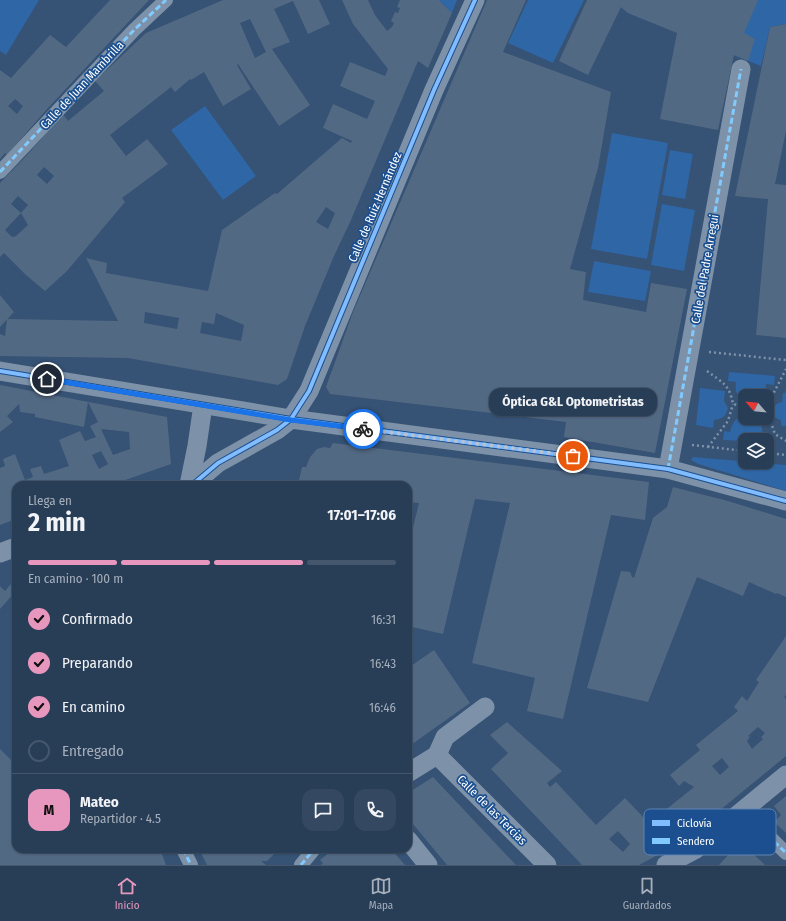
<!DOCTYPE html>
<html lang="es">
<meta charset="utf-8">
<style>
:root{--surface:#283e57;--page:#344961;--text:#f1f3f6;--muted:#a5aeba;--line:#44576d;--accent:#e797bd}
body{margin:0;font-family:"Fira Sans Condensed",sans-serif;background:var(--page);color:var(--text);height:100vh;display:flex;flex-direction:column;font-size:15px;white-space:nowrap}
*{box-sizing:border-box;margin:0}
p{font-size:13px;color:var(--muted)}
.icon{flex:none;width:22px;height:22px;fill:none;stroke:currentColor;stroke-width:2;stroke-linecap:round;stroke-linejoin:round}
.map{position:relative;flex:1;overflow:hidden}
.sheet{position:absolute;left:12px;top:481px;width:400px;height:372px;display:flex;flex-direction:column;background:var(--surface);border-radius:12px;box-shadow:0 1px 3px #0004,0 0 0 1px var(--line)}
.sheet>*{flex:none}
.needle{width:26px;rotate:297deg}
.buttons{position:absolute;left:738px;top:389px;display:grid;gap:8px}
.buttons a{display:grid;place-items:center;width:36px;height:36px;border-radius:8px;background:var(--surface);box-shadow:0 1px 3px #0004,0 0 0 1px var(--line);font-size:20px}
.pin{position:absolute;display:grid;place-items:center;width:34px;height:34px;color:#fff;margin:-17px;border:2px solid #fff;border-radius:50%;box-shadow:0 1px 4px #0007}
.courier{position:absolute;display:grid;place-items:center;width:40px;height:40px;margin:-20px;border:3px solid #1a73e8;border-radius:50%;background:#fff;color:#222;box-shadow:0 1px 5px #0007}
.bubble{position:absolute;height:28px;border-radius:12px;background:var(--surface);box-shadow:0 1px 3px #0004,0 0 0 1px var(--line);font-size:13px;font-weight:700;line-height:28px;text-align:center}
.overview em{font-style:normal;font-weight:700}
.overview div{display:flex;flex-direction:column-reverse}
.overview{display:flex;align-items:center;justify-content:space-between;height:68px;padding:0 16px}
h1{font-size:26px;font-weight:700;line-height:30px}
.bar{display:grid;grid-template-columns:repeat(4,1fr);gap:6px 4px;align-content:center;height:48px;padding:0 16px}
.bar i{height:5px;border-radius:3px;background:var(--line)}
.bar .active{background:var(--accent)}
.bar p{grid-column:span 4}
.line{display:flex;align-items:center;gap:10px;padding:0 16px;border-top:1px solid var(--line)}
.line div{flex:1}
.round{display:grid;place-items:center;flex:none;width:42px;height:42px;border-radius:12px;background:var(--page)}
ol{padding:0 16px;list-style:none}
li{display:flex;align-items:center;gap:12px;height:44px}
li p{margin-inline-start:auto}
li .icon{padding:4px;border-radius:50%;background:var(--accent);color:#111;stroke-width:4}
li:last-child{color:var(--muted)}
li i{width:22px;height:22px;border:2px solid var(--line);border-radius:50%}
.tabs{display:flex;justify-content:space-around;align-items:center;height:56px;border-top:1px solid var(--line);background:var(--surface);font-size:11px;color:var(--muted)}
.tabs a{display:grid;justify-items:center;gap:2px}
.tabs .active{color:var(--accent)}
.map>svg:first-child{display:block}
</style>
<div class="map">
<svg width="786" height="865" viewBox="0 0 786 865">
<rect width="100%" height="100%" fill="#365274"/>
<g fill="#2f66a5">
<path d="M0,0H39L6,55L0,51Z"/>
<path d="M439,0H457L452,13Z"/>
<path d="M528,0H584L553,63L508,43Z"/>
<path d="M612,0H786V24L770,27L761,66L628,13Z"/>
<path d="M205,106L256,176L223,200L171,130Z"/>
<path d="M612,133L668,143L647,259L591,249Z"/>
<path d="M670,150L693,154L685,199L662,195Z"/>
<path d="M662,204L695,210L684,271L651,265Z"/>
<path d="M594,261L651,271L645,301L588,292Z"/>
<path d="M729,372L775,376L774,385L766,384L765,394L762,396H745V401C736,394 735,393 736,382L728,381Z"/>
<path d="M786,387V426H781V420C770,418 770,404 782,402L783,393H785Z"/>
<path d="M700,388L725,391L724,401L728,408C726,416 723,419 714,420L713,428L696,425Z"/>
<path d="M742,415H745V418H755C761,423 763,427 762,434L769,435V443H767V440H745V441L723,440L724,431L730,432C732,423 735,419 742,415Z"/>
<path d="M693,457L786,465V491L698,464L691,460Z"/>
</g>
<g fill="#526984" fill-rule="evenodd">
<path d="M110,0H149L48,108L7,155L5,153L0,159V70L11,78L50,35L66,47ZM15,99L23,106L17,114L8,106Z"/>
<path d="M223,0H319L330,24L308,34L293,1L274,9L290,42L272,49L310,105L279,126L238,64L237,65L251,89L223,106L204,72L191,80L190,79L175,92L171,87L110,135L126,156L147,139L168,164L122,198L125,202L67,271L45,291L26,275L4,253L0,257V183L27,155L63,114L68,121L104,91L95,81L146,33ZM250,19L266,52L255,58L240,23ZM44,167L54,176L47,184L37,175ZM18,196L28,205L21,213L11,204ZM21,213L28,225L16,236L12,237L5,230Z"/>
<path d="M342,0H368L375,15L387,31L392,27L394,23L391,21L395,12L398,13L400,8L397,7L400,0H439L452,13L428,68L418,61L351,220L334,256L305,326L287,379L278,385L128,358L0,356V334L5,336L7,319L118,321L86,258L107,263L106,273L208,291L222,230L275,193L277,194L342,138L351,143L352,141L323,128L333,104L367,119L375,101L340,86L350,62L385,76L388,69L353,24ZM326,207L335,213L328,229L316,222ZM145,312L179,318L177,329L144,323ZM216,313L244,325L241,341L200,333L202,322L214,324Z"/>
<path d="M487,0H526L503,52L611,92L598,168L570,269L586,272L583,300L646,312L651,283L687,289L655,453L564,437L566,422L330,394L326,387L353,312Z"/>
<path d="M587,0H758L744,33L755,39L748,61L734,55L718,130L660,119L677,33L628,13L621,7L588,75L559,61Z"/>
<path d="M786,24V131L775,184L786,185V338L756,335L768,199L735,196L770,27Z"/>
<path d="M0,295L14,312L0,327Z"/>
<path d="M0,385L167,417L171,464L111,485H16V519L0,525V468L5,466L3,459L15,454L25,480L33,477L30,469L41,466L44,474L69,466L59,440L80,431L85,441L96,437L90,426L98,422L88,402L84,427L35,417V414L20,412L19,404L7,416L13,422L0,432ZM101,429L129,432L130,449L113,455ZM101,451L108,464L99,469L92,455Z"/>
<path d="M333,443L649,482L645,520L611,515L563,719L527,711L535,678L472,663L510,503L475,499L443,634L408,626V615L410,607L408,606V548L419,503L408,502V485H298L302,467H306L310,457L317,449L324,447L330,448Z"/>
<path d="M673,487L728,501L786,519V597L777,593L776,594L749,582L743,596L697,577L648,702L587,688L621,571L630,572L632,577L634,578L653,518L667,507Z"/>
<path d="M16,578V591L0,609V586L5,591Z"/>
<path d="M786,636V695L784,697L786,699V756L680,843L639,865H582L491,769L508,753L490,735L507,722L562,771L547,783L550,787L556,782L596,825L625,798L645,819L654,811L658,816L694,787L684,781L679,786L670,775L700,750L696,745L738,711L734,707L742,696L747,701L759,682L756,680ZM758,727L765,733L761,737L763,739L752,749L747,741L750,737L748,736ZM722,758L729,767L720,775L712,766ZM618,831L630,844L623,852L609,839Z"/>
<path d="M434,650L470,703L408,747V668Z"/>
<path d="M0,749L16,765V849H160L166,865H0Z"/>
<path d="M433,777L516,865H447L408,818V793Z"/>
<path d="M786,796V833L774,822L781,815L774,806Z"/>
<path d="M740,842L765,865H719Z"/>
<path d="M199,849H279L267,861H261L266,865H207Z"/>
<path d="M334,849H391L405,865H321L323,863L320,860Z"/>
</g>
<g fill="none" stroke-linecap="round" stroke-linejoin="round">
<g stroke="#7d92a8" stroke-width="2.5" stroke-dasharray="2 3" stroke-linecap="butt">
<path d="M709,352L786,360"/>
<path d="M707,371C723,383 729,384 733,404L745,407"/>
<path d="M767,406L786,369"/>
<path d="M767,418L770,420L775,434L786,441"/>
<path d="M692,445L745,451"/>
<path d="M708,447L728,421L733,404"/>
<path d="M767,453L786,455"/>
</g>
<g stroke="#7d92a8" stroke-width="14">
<path d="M0,172L134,30L166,0"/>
<path d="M742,810L786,853"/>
<path d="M183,849L191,865"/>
<path d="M301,865L314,849"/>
</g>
<g stroke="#7d92a8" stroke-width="19">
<path d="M0,371L291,419L668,469L786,501"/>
<path d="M668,469L741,69"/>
<path d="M189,485L197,446L203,405"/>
<path d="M192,485L218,463L277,430L291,419L309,391L434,90L475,0"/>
<path d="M0,553L16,547"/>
<path d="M437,755L547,865"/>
<path d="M408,773L437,755L445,737L485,707"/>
<path d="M408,840L428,865"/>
<path d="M666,865L696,849L786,775"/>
</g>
<g stroke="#80caff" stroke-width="3" stroke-dasharray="6 3" stroke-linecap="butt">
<path d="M0,172L134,30L166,0"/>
<path d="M668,469L741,69"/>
<path d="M742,810L786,853"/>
<path d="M183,849L191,865"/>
<path d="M301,865L314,849"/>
</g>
<g stroke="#1b4f8f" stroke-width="6">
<g id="cycleway">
<path d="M0,371L291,419L668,469L786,501"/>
<path d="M192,485L218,463L277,430L291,419L309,391L434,90L475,0"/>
</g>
</g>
<use href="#cycleway" stroke="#80bcff" stroke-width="4"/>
</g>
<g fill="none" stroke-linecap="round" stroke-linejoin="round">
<path stroke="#b9c2ce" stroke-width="4" stroke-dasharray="0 7.2" d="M363,429L573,456"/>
<path stroke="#1a73e8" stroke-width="5" d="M47,379L291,420L363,429"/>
</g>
<g text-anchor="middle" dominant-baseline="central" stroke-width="3.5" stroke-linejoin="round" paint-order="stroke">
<g font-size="12" fill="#fff" stroke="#1b4f8f">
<text transform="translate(82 85) rotate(-47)">Calle de Juan Mambrilla</text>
<text transform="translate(375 207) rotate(-67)">Calle de Ruiz Hernández</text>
<text transform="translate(705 269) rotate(-80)">Calle del Padre Arregui</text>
<text transform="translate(492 810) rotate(45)">Calle de las Tercias</text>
</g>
</g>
<rect x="644" y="809" width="132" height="46" rx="6" fill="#1b4f8f" stroke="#5f84b1" stroke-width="1"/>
<rect x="652" y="820" width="18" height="6" fill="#80bcff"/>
<rect x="652" y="838" width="18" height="6" fill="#80caff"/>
<g font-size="11" fill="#fff">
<text x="677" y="827">Ciclovía</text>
<text x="677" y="845">Sendero</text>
</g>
</svg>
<div class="buttons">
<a><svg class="needle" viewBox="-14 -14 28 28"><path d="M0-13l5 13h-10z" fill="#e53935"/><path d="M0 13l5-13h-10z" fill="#a5aeba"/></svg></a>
<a><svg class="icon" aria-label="layers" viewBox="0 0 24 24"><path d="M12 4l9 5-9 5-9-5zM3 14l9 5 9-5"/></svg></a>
</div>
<div class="pin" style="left:573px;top:456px;background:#ea580c"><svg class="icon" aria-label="bag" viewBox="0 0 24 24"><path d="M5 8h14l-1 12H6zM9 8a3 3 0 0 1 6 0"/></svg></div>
<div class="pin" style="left:47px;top:379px;background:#1f2937"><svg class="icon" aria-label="home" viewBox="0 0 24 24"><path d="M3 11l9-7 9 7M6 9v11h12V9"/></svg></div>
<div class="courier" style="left:363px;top:429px"><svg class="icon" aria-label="bike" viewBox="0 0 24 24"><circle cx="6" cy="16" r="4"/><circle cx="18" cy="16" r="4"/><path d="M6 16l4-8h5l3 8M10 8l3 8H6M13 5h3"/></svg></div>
<div class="bubble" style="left:489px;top:388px;width:168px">Óptica G&amp;L Optometristas</div>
<section class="sheet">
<div class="overview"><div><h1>2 min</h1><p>Llega en</p></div><em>17:01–17:06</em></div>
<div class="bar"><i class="active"></i><i class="active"></i><i class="active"></i><i></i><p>En camino · 100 m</p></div>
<ol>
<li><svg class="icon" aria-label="check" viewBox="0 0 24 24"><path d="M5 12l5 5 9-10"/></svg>Confirmado<p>16:31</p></li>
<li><svg class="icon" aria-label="check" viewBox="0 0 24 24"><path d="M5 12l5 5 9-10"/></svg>Preparando<p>16:43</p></li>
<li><svg class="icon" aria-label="check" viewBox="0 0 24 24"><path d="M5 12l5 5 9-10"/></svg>En camino<p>16:46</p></li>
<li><i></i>Entregado</li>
</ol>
<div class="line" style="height:72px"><b class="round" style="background:var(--accent);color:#111">M</b><div><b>Mateo</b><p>Repartidor · 4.5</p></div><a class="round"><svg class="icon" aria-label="chat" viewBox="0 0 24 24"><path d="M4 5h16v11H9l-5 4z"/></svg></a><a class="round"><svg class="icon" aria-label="phone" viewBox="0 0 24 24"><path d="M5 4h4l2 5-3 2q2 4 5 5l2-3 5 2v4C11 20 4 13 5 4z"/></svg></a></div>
</section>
</div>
<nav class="tabs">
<a class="active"><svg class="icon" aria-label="home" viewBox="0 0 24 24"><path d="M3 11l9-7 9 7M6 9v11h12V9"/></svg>Inicio</a>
<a><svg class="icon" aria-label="map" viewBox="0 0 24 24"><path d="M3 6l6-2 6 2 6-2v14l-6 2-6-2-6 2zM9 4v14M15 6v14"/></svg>Mapa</a>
<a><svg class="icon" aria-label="saved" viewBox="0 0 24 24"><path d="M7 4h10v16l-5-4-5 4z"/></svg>Guardados</a>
</nav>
